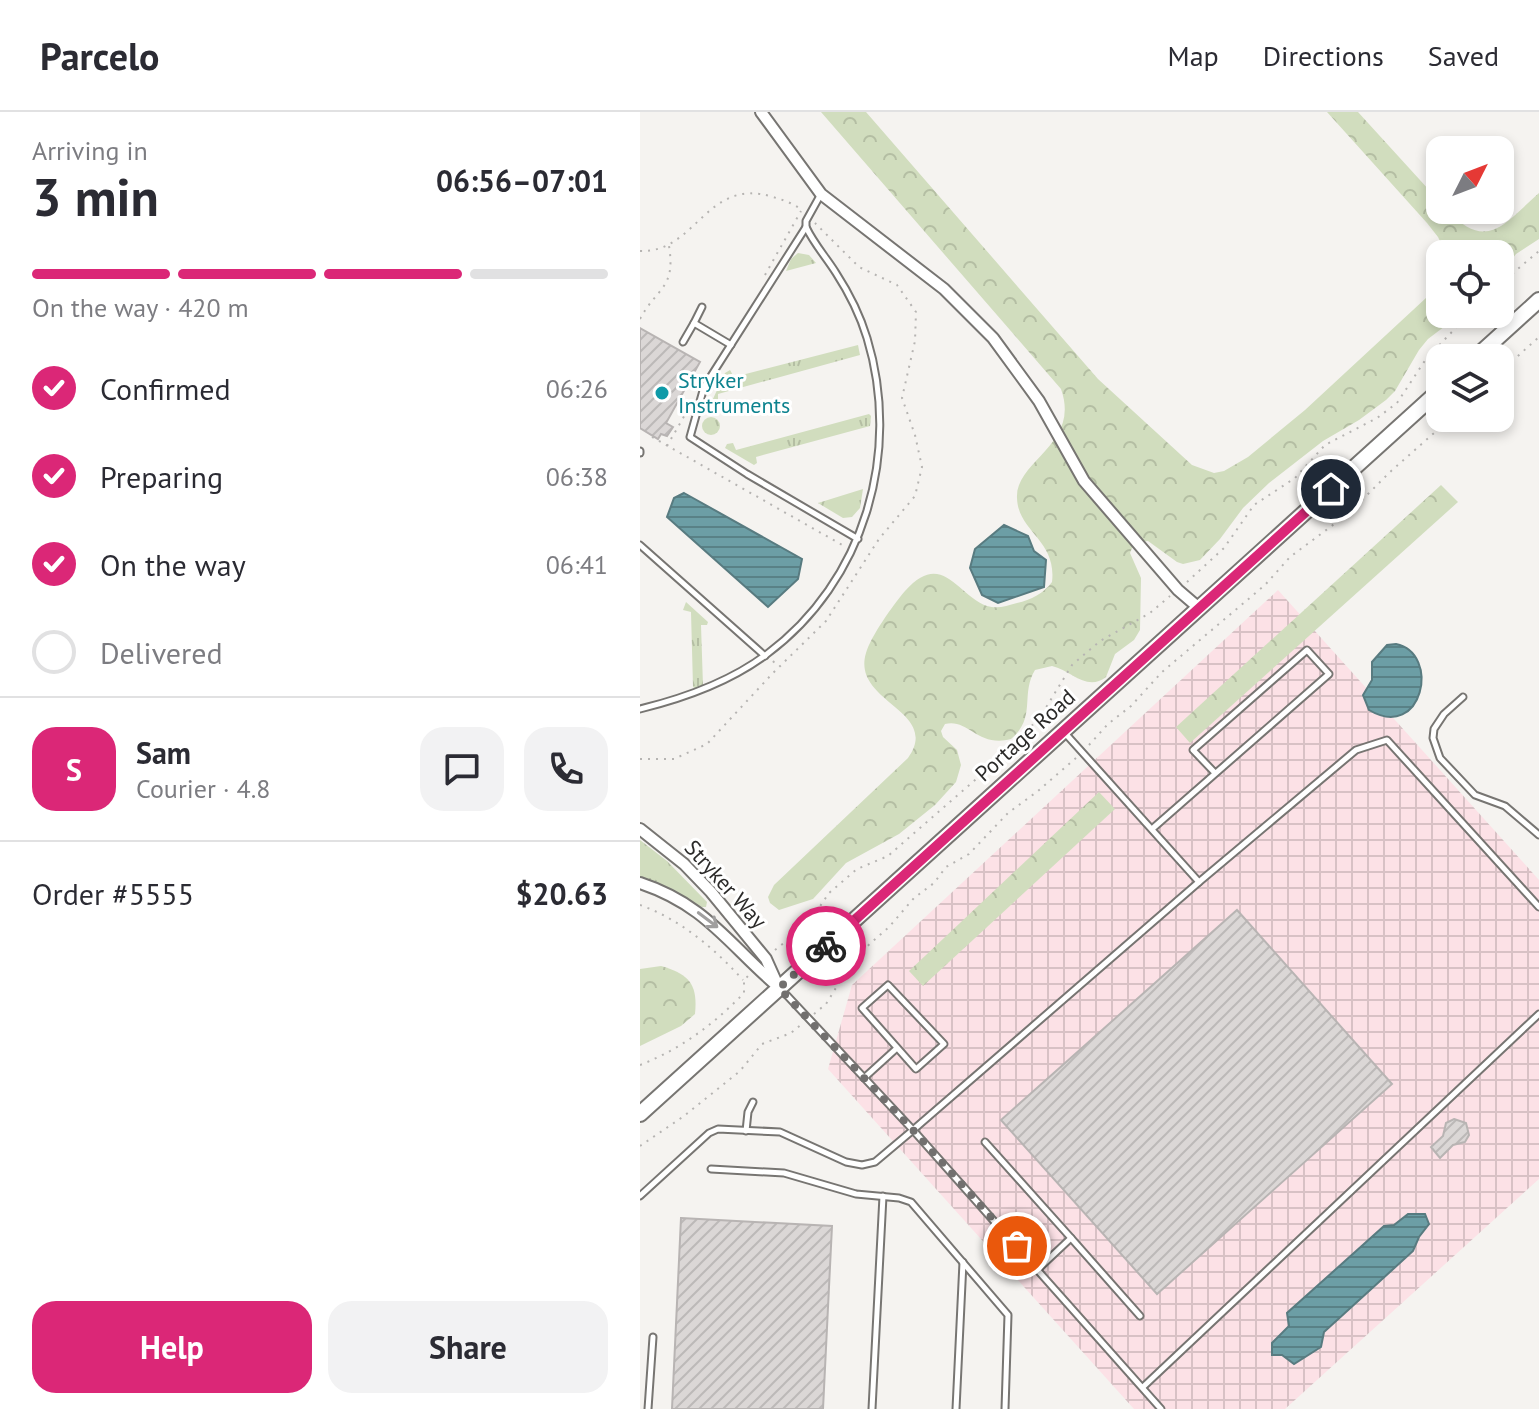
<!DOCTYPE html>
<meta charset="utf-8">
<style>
:root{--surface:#fff;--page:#f2f2f3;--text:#2b2b33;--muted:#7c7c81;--line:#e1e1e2;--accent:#db2777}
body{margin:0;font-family:"PT Sans",sans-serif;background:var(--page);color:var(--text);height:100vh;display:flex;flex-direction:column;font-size:30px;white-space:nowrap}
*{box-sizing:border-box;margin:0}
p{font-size:26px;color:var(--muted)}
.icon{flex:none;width:44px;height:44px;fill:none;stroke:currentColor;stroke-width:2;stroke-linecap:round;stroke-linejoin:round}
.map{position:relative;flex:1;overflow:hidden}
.drawer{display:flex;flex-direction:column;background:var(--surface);width:640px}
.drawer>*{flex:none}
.needle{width:52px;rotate:48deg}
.buttons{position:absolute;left:786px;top:24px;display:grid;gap:16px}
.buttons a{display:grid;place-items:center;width:88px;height:88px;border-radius:16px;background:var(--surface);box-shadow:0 4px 12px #0003;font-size:40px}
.pin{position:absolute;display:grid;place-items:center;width:68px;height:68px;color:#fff;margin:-34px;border:4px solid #fff;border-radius:50%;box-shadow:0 2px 8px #0007}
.courier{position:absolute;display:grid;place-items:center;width:80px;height:80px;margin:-40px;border:6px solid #db2777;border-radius:50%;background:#fff;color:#222;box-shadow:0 2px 10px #0007}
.overview em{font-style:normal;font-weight:800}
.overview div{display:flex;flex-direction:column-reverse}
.overview{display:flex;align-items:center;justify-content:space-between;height:136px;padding:0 32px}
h1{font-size:52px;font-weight:800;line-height:60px}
.bar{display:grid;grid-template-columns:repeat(4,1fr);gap:12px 8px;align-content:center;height:96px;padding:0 32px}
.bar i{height:10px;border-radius:6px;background:var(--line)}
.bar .current{background:var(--accent)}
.bar p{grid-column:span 4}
.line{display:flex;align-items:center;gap:20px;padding:0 32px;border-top:2px solid var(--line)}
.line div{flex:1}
.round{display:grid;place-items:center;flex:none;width:84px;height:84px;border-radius:24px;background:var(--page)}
ol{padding:0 32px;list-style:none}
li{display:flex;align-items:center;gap:24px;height:88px}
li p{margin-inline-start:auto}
li .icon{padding:8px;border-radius:50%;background:var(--accent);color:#fff;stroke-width:4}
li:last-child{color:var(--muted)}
li i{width:44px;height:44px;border:4px solid var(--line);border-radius:50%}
.action{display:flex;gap:16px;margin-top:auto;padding:16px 32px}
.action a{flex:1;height:92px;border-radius:24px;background:var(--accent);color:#fff;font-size:32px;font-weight:800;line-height:92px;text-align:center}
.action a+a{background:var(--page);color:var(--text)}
header{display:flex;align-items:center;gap:48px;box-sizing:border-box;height:112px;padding:0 40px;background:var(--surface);border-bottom:2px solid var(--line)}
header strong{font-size:38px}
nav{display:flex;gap:44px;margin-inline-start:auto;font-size:28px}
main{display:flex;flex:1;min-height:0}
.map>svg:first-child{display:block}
</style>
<header>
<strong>Parcelo</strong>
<nav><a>Map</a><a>Directions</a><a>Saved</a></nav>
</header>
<main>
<section class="drawer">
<div class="overview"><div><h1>3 min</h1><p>Arriving in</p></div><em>06:56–07:01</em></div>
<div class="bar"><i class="current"></i><i class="current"></i><i class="current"></i><i></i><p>On the way · 420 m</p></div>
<ol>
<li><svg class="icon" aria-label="check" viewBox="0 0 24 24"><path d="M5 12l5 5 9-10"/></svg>Confirmed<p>06:26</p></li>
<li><svg class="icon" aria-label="check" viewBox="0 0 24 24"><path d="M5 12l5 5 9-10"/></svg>Preparing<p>06:38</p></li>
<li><svg class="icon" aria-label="check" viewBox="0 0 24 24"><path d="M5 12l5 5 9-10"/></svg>On the way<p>06:41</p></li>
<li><i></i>Delivered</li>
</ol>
<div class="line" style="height:144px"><b class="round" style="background:var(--accent);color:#fff">S</b><div><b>Sam</b><p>Courier · 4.8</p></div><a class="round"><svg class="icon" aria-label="chat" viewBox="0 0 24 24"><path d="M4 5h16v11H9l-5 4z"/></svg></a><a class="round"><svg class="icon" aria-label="phone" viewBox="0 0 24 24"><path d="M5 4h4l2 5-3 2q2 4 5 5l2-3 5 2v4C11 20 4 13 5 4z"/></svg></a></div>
<div class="line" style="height:104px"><div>Order #5555</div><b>$20.63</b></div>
<div class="action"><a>Help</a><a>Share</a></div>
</section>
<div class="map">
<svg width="899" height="1297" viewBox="0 0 899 1297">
<defs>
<pattern id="industrial-grid" width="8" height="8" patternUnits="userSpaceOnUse" patternTransform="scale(2)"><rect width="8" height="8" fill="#fce1e6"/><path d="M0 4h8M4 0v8" fill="none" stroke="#d8c1c5"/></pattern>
<pattern id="grass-tufts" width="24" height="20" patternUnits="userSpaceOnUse" patternTransform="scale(2)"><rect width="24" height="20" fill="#d1ddbe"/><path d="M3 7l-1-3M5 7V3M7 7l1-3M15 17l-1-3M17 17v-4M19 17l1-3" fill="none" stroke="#b4bea3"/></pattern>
<pattern id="forest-crowns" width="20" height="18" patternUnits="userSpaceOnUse" patternTransform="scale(2)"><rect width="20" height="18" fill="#d1ddbe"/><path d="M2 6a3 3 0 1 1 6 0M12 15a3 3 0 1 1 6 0" fill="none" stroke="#b4bea3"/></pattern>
<pattern id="water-rules" width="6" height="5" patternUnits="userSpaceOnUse" patternTransform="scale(2)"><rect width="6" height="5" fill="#6c9ea5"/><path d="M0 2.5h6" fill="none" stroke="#598186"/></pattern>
<pattern id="building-hatch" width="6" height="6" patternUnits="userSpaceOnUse" patternTransform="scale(2)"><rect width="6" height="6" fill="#dbd7d6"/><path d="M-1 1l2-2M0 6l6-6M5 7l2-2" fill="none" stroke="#bcb9b8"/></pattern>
</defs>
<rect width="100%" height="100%" fill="#f5f3f0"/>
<path fill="url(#industrial-grid)" d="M638,478L899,768V1067L645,1297H494L188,957L212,873Z"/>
<g fill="url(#grass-tufts)">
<path d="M158,141L169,143L176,151L146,159L151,147Z"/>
<path d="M218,233L220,243L78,282V290L72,289L85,261L90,258L94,265Z"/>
<path d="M229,302L231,304L230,314L116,345L117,351L114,353L85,336L87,332L93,331L96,338Z"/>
<circle cx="71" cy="314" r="9"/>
<path d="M223,377L220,396L212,405L203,406L178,391Z"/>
<path d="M46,490L68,510L67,513H61L63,574L57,578L53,575L51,500L43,498Z"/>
<path d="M0,728L27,749L67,790L66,795H62L31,778L0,766Z"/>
</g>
<g fill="url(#forest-crowns)">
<path d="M181,0H226L458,267L552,353L574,361L584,359L608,345L665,298L800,173V202H821L788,227L779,238L755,279L746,288L719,308L683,329L629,371L603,396L580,427L560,448L543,452L537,450L508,429L494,431L490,441L501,466L500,518L494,528L475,542L466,565C447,580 432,559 412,554L395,558C380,583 397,605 371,627C338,636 328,606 305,612L301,619L303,625L317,638L321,653L316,670L295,693L259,722L206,751L173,787L139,798L130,791L128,785L134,773L268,646C302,598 211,591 226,541C231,524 253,493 265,479C302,437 317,483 347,494C358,497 366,494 377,491C391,488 404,481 412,470C417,428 378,420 377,386C375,348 441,333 421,277Z"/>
<path d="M687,0H718L800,90V98H807C847,141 865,111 899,81V127L876,142L860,163V142H806L798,125L787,111Z"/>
<path d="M801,373L818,390L550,631L536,615Z"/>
<path d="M459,680L475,697L283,874L269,859Z"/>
<path d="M21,854C49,862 58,872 55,902L41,914L0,934V857Z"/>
</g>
<g fill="url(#water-rules)" stroke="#587b80" stroke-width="2">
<path d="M44,381L162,447L158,467L128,495L27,405L34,386Z"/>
<path d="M364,413L388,424L394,439L406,448L404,475L358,491L342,483L330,456L335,437Z"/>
<path d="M756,532C801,541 783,630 729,598L723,583L732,568V550L747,533Z"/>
<path d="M768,1102H785L789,1112L779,1125L773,1139L684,1220L681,1235L654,1252L642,1243H632V1231L649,1214L647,1201L744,1114L754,1113Z"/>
</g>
<g fill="url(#building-hatch)" stroke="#b8b4b3" stroke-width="2">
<path d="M0,216L60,250L26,311L33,315L27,324L21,322L18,327L0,316Z"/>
<path d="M597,798L752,972L517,1182L361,1008Z"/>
<path d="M814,1007L826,1011L829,1023L825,1030L813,1033L800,1046L791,1035L803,1024L806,1011Z"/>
<path d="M41,1106L192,1114L183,1297H32Z"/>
</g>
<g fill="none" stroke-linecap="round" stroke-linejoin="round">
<g stroke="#777572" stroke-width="9">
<g id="service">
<path d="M166,115L64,275L50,325L107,362L218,427"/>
<path d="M54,211L62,195"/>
<path d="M43,230L54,211L91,233"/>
<path d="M0,339V341"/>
<path d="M0,433L125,544"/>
<path d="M823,585L804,602L794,617L793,626L800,646L835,683L865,694L899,723"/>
<path d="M0,597C45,586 90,570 127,542C224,470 262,341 227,226C220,203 209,181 196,161C186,145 174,132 166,115V109L181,82"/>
<path d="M424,620L559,770L716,638L747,628L899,795"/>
<path d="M512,717L689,562L667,538L553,638L575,661"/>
<path d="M248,873L304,932L276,957L222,896Z"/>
<path d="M224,966L257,936"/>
<path d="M106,1019L108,1000L113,990"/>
<path d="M345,1030L431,1126L397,1158"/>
<path d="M71,1057L144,1061L216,1082L259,1086L271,1090L368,1203L365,1297"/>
<path d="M0,1084L69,1021L78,1017L140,1020L206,1050L222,1053L235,1050L273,1018L140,876"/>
<path d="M431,1126L500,1204"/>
<path d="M503,1275L899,902"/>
<path d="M8,1297L13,1225"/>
<path d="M232,1297L243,1084"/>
<path d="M316,1297L323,1150"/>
<path d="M521,1297L273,1018L559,770"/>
</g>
</g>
<g stroke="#777572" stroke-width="14">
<g id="minor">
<path d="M121,0L181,82L304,177L353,226L399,289L444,369L538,478L559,496"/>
<path d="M0,717L44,752L71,780L126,847L139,876"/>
<path d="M0,771C64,792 87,830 135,872"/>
</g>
</g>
<g stroke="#777572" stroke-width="18">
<g id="secondary">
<path d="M835,246L899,188"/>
<path d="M0,1002L800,278"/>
</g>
</g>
<g stroke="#b6b4b2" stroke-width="2" stroke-dasharray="2 6" stroke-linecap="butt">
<path d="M0,139C57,141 66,64 133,85C143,88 153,91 162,98"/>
<path d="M125,163L161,99"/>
<path d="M860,172L899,139"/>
<path d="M0,207C17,175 36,177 29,134"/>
<path d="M860,260L899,225"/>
<path d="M12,325L204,434"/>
<path d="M27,334L50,294"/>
<path d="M547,470L584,436L614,393L655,366L685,333L737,306L757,291L786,247L829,202"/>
<path d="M133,549L138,555"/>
<path d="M449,633L468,612L491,594L522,560L625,473L650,445L709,401L750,360L811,306"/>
<path d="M0,647H34L67,632L132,562L186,509L239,427L275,384L282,355L275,323L262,286L275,229L276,200L257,173L219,155L175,111"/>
<path d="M0,793C40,807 75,837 103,868"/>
<path d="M135,838L168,812L189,781L217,757L248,744L375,633L402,602L432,553L460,529L510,501L530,484"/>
<path d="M174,902L186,892L215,845L249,815L274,786L294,771L306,755L329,742L368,701L398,679L436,646"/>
<path d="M0,953C41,937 74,912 104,881V868L110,862"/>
<path d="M0,1034L44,1004L100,959L122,932L151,921L163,911"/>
</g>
<use href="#service" stroke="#fff" stroke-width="5"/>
<use href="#minor" stroke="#fff" stroke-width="10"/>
<use href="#secondary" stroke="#fff" stroke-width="14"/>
</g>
<defs><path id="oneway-shaft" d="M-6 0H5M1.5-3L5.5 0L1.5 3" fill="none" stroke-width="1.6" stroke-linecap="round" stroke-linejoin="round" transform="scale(2)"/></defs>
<use stroke="#a09f9f" href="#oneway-shaft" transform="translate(68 808) rotate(37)"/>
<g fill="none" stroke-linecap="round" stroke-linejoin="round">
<path stroke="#72706f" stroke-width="8" stroke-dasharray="0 14.4" d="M186,834L139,876L273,1018L377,1134"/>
<path stroke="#db2777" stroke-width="10" d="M186,834L691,377"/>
</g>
<circle fill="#0f9aa8" stroke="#fff" stroke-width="3" cx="22" cy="281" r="8"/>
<g text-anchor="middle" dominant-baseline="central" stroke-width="6" stroke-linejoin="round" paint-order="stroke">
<g font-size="22" fill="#0d838f" stroke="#fff" text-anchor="start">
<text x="38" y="268">Stryker<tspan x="38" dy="25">Instruments</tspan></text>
</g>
<g font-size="22" fill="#2b2a29" stroke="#fff">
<text transform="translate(385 623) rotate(-42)">Portage Road</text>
<text transform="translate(86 772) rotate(48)">Stryker Way</text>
</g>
</g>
</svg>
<div class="buttons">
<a><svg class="needle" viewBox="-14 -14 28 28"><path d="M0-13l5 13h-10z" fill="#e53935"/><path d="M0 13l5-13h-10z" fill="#7c7c81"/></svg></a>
<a><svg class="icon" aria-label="locate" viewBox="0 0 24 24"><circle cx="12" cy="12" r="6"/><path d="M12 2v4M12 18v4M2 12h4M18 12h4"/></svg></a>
<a><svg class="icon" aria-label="layers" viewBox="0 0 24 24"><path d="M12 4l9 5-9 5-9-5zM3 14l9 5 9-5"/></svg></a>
</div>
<div class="pin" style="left:377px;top:1134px;background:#ea580c"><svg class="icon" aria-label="bag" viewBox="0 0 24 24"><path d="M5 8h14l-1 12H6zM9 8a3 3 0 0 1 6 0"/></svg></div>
<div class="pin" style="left:691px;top:377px;background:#1f2937"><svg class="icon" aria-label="home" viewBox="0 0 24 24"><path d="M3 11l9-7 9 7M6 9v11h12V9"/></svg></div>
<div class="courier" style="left:186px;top:834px"><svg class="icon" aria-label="bike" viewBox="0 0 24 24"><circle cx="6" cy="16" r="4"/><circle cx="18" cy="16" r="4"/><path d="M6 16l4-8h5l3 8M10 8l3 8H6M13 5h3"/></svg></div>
</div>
</main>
